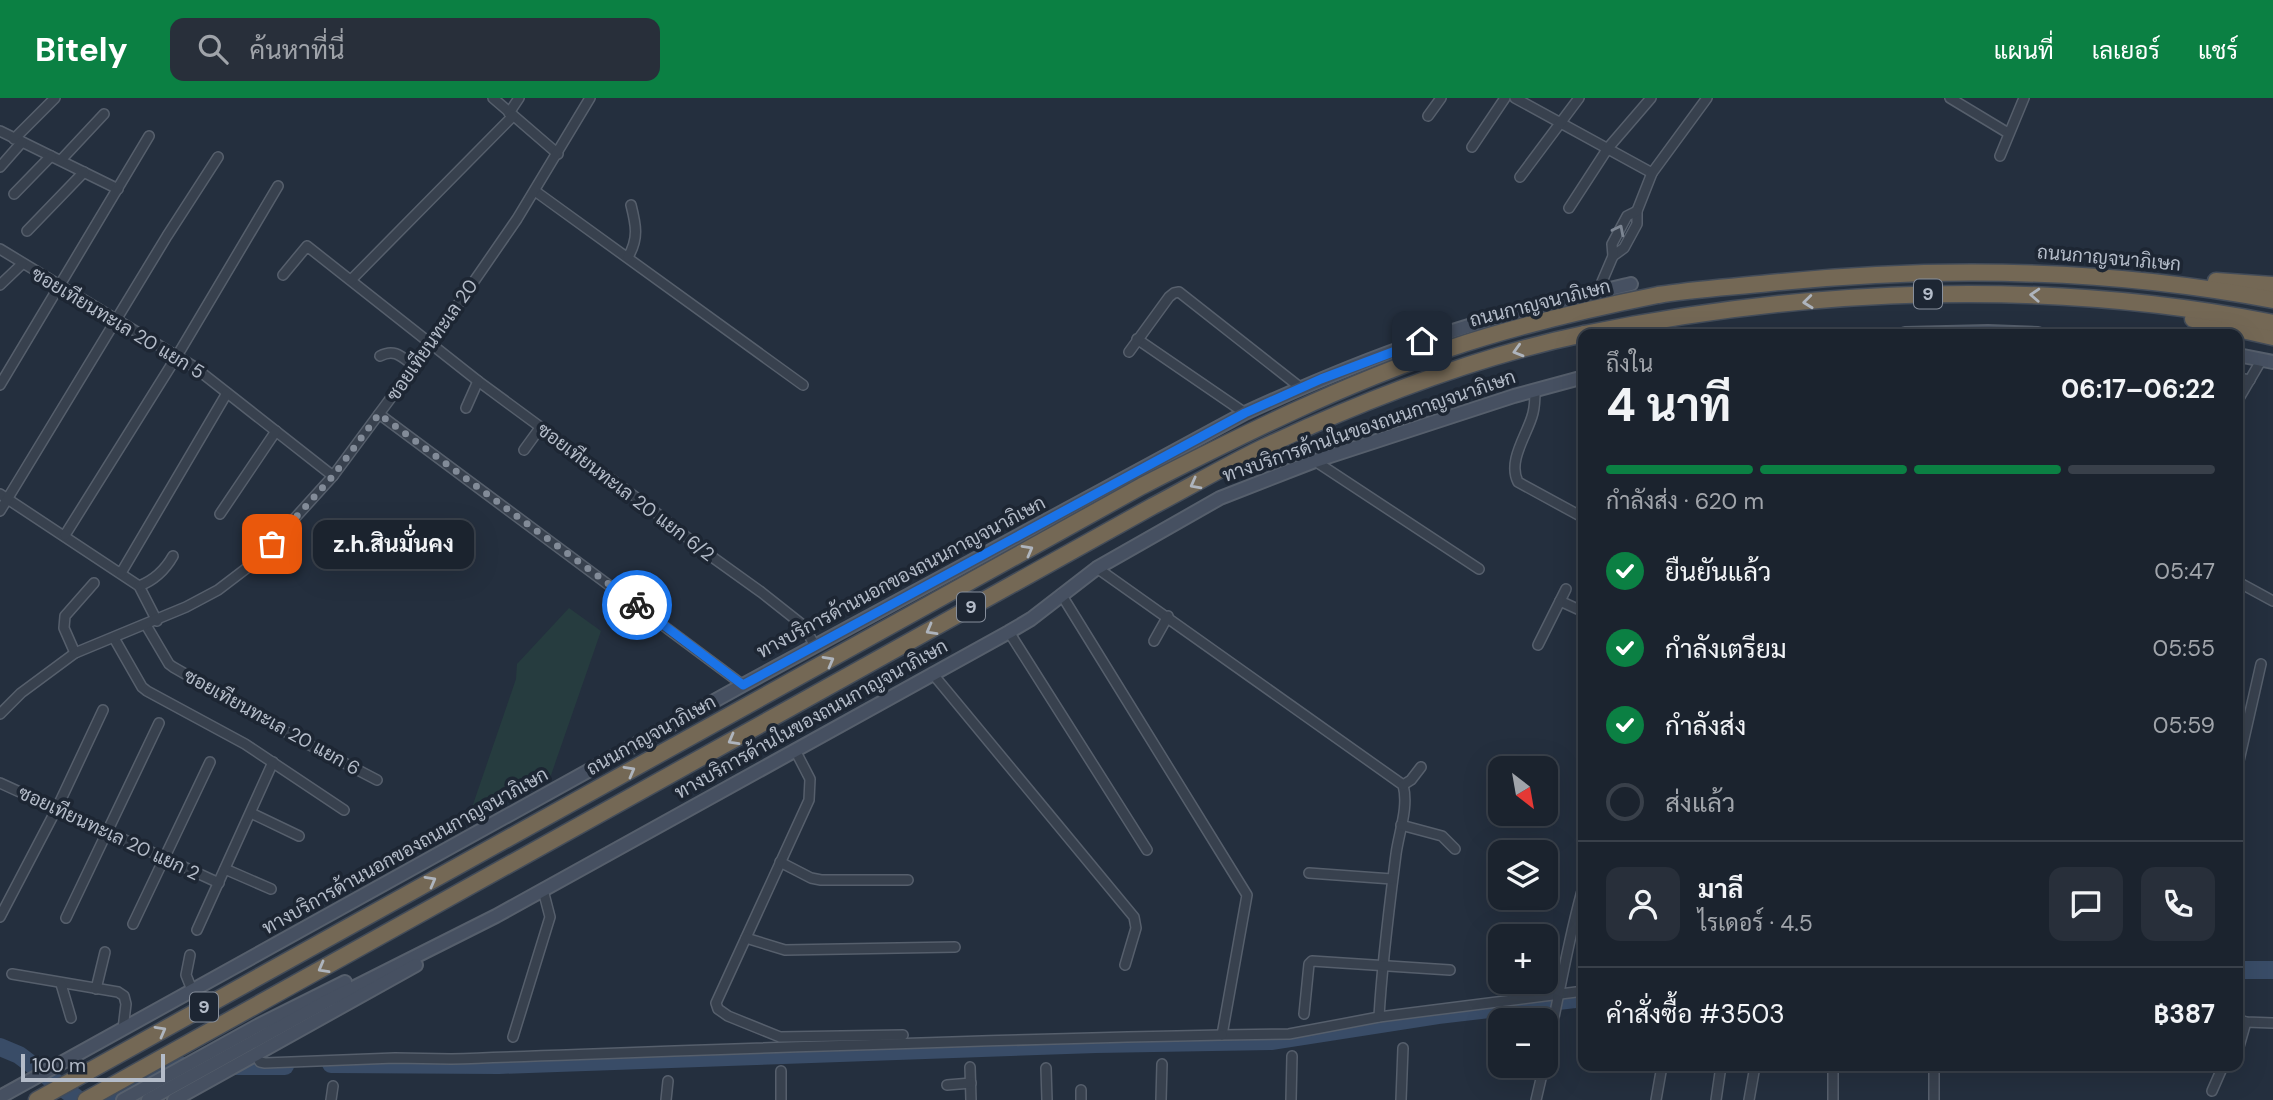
<!DOCTYPE html>
<html lang="th">
<meta charset="utf-8">
<style>
:root{--surface:#1b232e;--page:#282f3a;--text:#f1f3f6;--muted:#a0a4aa;--line:#39404a;--accent:#0b8043}
body{margin:0;font-family:"DM Sans",Sarabun,sans-serif;background:var(--page);color:var(--text);height:100vh;display:flex;flex-direction:column;font-size:26px;white-space:nowrap}
*{box-sizing:border-box;margin:0}
p{font-size:23px;color:var(--muted)}
.icon{flex:none;width:38px;height:38px;fill:none;stroke:currentColor;stroke-width:2;stroke-linecap:round;stroke-linejoin:round}
.map{position:relative;flex:1;overflow:hidden}
.side{position:absolute;left:1578px;top:231px;width:665px;height:742px;display:flex;flex-direction:column;background:var(--surface);border-radius:14px;box-shadow:0 7px 28px #0002,0 0 0 2px var(--line)}
.side>*{flex:none}
.needle{width:46px;rotate:149deg}
.controls{position:absolute;left:1488px;top:658px;display:grid;gap:14px}
.controls a{display:grid;place-items:center;width:70px;height:70px;border-radius:14px;background:var(--surface);box-shadow:0 7px 28px #0002,0 0 0 2px var(--line);font-size:35px}
.scale{position:absolute;left:21px;bottom:18px;width:144px;box-sizing:border-box;padding-left:7px;border:4px solid #b4bcc9;border-top:0;font-size:19px;line-height:24px;white-space:nowrap;color:#b4bcc9;-webkit-text-stroke:5px #1d2633;paint-order:stroke}
.pin{position:absolute;display:grid;place-items:center;width:60px;height:60px;color:#fff;margin:-30px;border-radius:14px;box-shadow:0 4px 10px #0006}
.courier{position:absolute;display:grid;place-items:center;width:70px;height:70px;margin:-35px;border:5px solid #1a73e8;border-radius:50%;background:#fff;color:#222;box-shadow:0 2px 9px #0007}
.bubble{position:absolute;height:49px;border-radius:14px;background:var(--surface);box-shadow:0 7px 28px #0002,0 0 0 2px var(--line);font-size:23px;font-weight:700;line-height:49px;text-align:center}
.overview em{font-style:normal;font-weight:700}
.overview div{display:flex;flex-direction:column-reverse}
.overview{display:flex;align-items:center;justify-content:space-between;height:119px;padding:0 28px}
h1{font-size:46px;font-weight:700;line-height:52px}
.bar{display:grid;grid-template-columns:repeat(4,1fr);gap:10px 7px;align-content:center;height:84px;padding:0 28px}
.bar i{height:9px;border-radius:5px;background:var(--line)}
.bar .current{background:var(--accent)}
.bar p{grid-column:span 4}
.line{display:flex;align-items:center;gap:18px;padding:0 28px;border-top:2px solid var(--line)}
.line div{flex:1}
.round{display:grid;place-items:center;flex:none;width:74px;height:74px;border-radius:14px;background:var(--page)}
ol{padding:0 28px;list-style:none}
li{display:flex;align-items:center;gap:21px;height:77px}
li p{margin-inline-start:auto}
li .icon{padding:7px;border-radius:50%;background:var(--accent);color:#fff;stroke-width:4}
li:last-child{color:var(--muted)}
li i{width:38px;height:38px;border:4px solid var(--line);border-radius:50%}
header{display:flex;align-items:center;gap:42px;box-sizing:border-box;height:98px;padding:0 35px;background:var(--accent);color:#fff}
header strong{font-size:33px}
nav{display:flex;gap:38px;margin-inline-start:auto;font-size:24px}
.search{width:490px;height:63px;background:var(--page);display:flex;align-items:center;gap:18px;box-sizing:border-box;padding:0 24px;border-radius:14px;color:var(--muted);font-size:26px}
.map>svg:first-child{display:block}
</style>
<header>
<strong>Bitely</strong>
<div class="search"><svg class="icon" aria-label="search" viewBox="0 0 24 24"><circle cx="10" cy="10" r="6"/><path d="M15 15l6 6"/></svg>ค้นหาที่นี่</div>
<nav><a>แผนที่</a><a>เลเยอร์</a><a>แชร์</a></nav>
</header>
<div class="map">
<svg width="2273" height="1002" viewBox="0 0 2273 1002">
<rect width="100%" height="100%" fill="#242f3e"/>
<path fill="#263c3f" d="M569,510L601,533L550,680L467,724L516,581L517,566Z"/>
<g fill="none" stroke-linecap="round" stroke-linejoin="round">
<g stroke="#394c67" stroke-width="18">
<path d="M2238,872H2273"/>
<path d="M0,949L19,957L79,1002"/>
<path d="M331,966L499,967L1096,946L1271,943L1438,917L1584,900"/>
<path d="M222,968H285"/>
<path d="M108,1002L169,968H194"/>
</g>
<g stroke="#565f6c" stroke-width="12">
<g id="minor">
<path d="M493,0L558,56"/>
<path d="M1515,0L1652,75"/>
<path d="M1950,0L2008,35"/>
<path d="M509,15L519,0"/>
<path d="M1428,18L1441,0"/>
<path d="M0,33L118,91"/>
<path d="M14,41L55,0"/>
<path d="M1472,49L1505,0"/>
<path d="M2000,58L2024,0"/>
<path d="M61,62L104,16"/>
<path d="M0,69L22,44"/>
<path d="M1520,79L1579,0"/>
<path d="M535,93L803,287"/>
<path d="M14,96L51,58"/>
<path d="M1569,110L1608,50L1651,0"/>
<path d="M27,133L84,74"/>
<path d="M0,151L193,268L333,378"/>
<path d="M1613,158L1624,150L1637,126V113L1652,75L1707,0"/>
<path d="M628,159C639,140 636,127 631,107"/>
<path d="M283,177L307,148L478,283L645,406L708,456L761,494L804,528L815,548"/>
<path d="M351,182L513,18"/>
<path d="M0,187L22,166"/>
<path d="M1598,193L1613,158L1612,146L1627,118L1637,113"/>
<path d="M1137,241L1245,315"/>
<path d="M1129,254L1169,199L1174,195L1179,194L1301,290"/>
<path d="M380,258C395,250 402,259 414,268"/>
<path d="M2238,280L2250,282"/>
<path d="M0,287L149,38"/>
<path d="M1535,292C1535,299 1535,307 1533,315C1528,336 1507,362 1518,384L1584,420"/>
<path d="M2238,302L2262,261"/>
<path d="M466,310L478,283"/>
<path d="M379,316L743,587"/>
<path d="M524,352L540,330"/>
<path d="M1315,363L1479,471"/>
<path d="M0,396L139,488L157,523"/>
<path d="M0,413L167,138L218,59"/>
<path d="M220,416L276,333"/>
<path d="M65,437L177,258L278,88"/>
<path d="M1097,470L1403,687C1409,709 1399,734 1396,756C1389,811 1382,864 1379,919"/>
<path d="M121,475L227,295"/>
<path d="M2238,484L2273,503"/>
<path d="M139,488C155,482 165,472 173,458"/>
<path d="M1061,496L1247,797L1222,937L1289,936L1379,919L1584,893"/>
<path d="M1560,503L1566,491"/>
<path d="M146,527L169,566L173,569L302,643L377,682"/>
<path d="M1009,534L1147,752"/>
<path d="M114,540L142,589L147,593L245,646L344,712"/>
<path d="M1154,543L1168,518"/>
<path d="M1538,547L1560,503L1584,514"/>
<path d="M75,555L64,530L65,518L94,485"/>
<path d="M932,575L1134,819L1136,830L1125,867"/>
<path d="M0,616L21,595L75,555L186,509L218,492L256,463L333,378L430,247L517,121L590,0"/>
<path d="M795,652L810,681L809,702L716,905L718,911L728,918L780,939L903,937"/>
<path d="M2238,667L2261,566"/>
<path d="M0,685L219,785"/>
<path d="M1403,687L1411,682L1421,669"/>
<path d="M251,715L299,738"/>
<path d="M1401,727L1442,738L1455,751"/>
<path d="M780,764L811,780L821,782H908"/>
<path d="M225,771L271,791"/>
<path d="M1309,775L1392,781"/>
<path d="M0,819L57,710L103,612"/>
<path d="M66,820L159,625"/>
<path d="M133,826L210,664"/>
<path d="M197,832L273,664"/>
<path d="M746,840L785,852L955,849"/>
<path d="M190,857L186,877L192,892"/>
<path d="M12,876L118,894L124,898L126,906L123,931"/>
<path d="M61,886L71,920"/>
<path d="M96,891L105,854"/>
<path d="M1304,916L1309,866L1312,863L1450,872"/>
<path d="M2238,921L2246,924L2273,925"/>
<path d="M513,939L550,819L543,792"/>
<path d="M2238,952L2246,924"/>
<path d="M256,958L260,964L265,965L395,960L451,961C708,952 965,942 1222,937"/>
<path d="M1545,960C1559,902 1567,844 1584,786"/>
<path d="M1833,968V1002"/>
<path d="M1934,968V1002"/>
<path d="M970,969L971,1002"/>
<path d="M1046,970L1047,1002"/>
<path d="M947,987L971,985"/>
<path d="M2212,993L2223,968"/>
<path d="M331,1002L333,988"/>
<path d="M666,1002L668,983"/>
<path d="M781,1002V973"/>
<path d="M1081,1002V992"/>
<path d="M1161,1002L1162,966"/>
<path d="M1291,1002L1292,958"/>
<path d="M1401,1002L1403,950"/>
<path d="M1536,1002L1544,968"/>
<path d="M1656,1002L1662,968"/>
<path d="M1716,1002L1721,968"/>
<path d="M1749,1002L1755,968"/>
</g>
</g>
<g stroke="#565f6c" stroke-width="16">
<g id="secondary">
<path d="M1905,236L1988,234L2038,236"/>
<path d="M2238,257L2273,264"/>
<path d="M0,999L743,587L1245,315C1302,289 1360,264 1419,244C1488,220 1560,203 1631,186"/>
<path d="M123,1002L259,927L345,884"/>
<path d="M148,1002L327,903L496,818L1009,534L1031,521L1097,470L1220,400L1315,363L1514,298L1584,279"/>
<path d="M174,1002L416,867"/>
</g>
</g>
<g stroke="#434c59" stroke-width="19">
<g id="motorway">
<path d="M2216,183L2273,187"/>
<path d="M2193,221L2273,239"/>
<path d="M1584,236C1810,190 2046,180 2273,225"/>
<path d="M37,1002L1142,388C1242,337 1341,287 1448,251C1516,228 1588,211 1658,197C1695,191 1733,189 1770,185C1938,168 2106,170 2273,202"/>
<path d="M86,1002L1153,408C1189,389 1225,368 1262,350C1364,302 1473,259 1584,236"/>
</g>
</g>
<use href="#minor" stroke="#38414e" stroke-width="9"/>
<use href="#secondary" stroke="#465061" stroke-width="12"/>
<use href="#motorway" stroke="#746855" stroke-width="16"/>
</g>
<defs><path id="oneway-chevron" d="M-2-3.5L2.5 0L-2 3.5" fill="none" stroke-width="1.6" stroke-linecap="round" stroke-linejoin="round" transform="scale(1.75)"/></defs>
<use stroke="#7c8592" href="#oneway-chevron" transform="translate(1619 132) rotate(-63)"/>
<g stroke="#aeb4bd">
<use href="#oneway-chevron" transform="translate(2035 197) rotate(-177)"/>
<use href="#oneway-chevron" transform="translate(1808 204) rotate(174)"/>
<use href="#oneway-chevron" transform="translate(1518 253) rotate(164)"/>
<use href="#oneway-chevron" transform="translate(1195 386) rotate(152)"/>
<use href="#oneway-chevron" transform="translate(1028 452) rotate(-29)"/>
<use href="#oneway-chevron" transform="translate(931 532) rotate(151)"/>
<use href="#oneway-chevron" transform="translate(829 563) rotate(-29)"/>
<use href="#oneway-chevron" transform="translate(733 642) rotate(151)"/>
<use href="#oneway-chevron" transform="translate(630 673) rotate(-29)"/>
<use href="#oneway-chevron" transform="translate(431 783) rotate(-29)"/>
<use href="#oneway-chevron" transform="translate(323 870) rotate(151)"/>
<use href="#oneway-chevron" transform="translate(161 933) rotate(-29)"/>
</g>
<g fill="none" stroke-linecap="round" stroke-linejoin="round">
<path stroke="#828b98" stroke-width="7" stroke-dasharray="0 12.6" d="M272,446L333,378L379,316L637,507"/>
<path stroke="#1a73e8" stroke-width="9" d="M637,507L743,587L1245,315L1321,281L1422,243"/>
</g>
<g text-anchor="middle" dominant-baseline="central" stroke-width="7" stroke-linejoin="round" paint-order="stroke">
<g fill="#1d2633" stroke="#878f9c" stroke-width="2">
<rect x="1914" y="181.5" width="28" height="29" rx="5"/>
<rect x="957" y="494.5" width="28" height="29" rx="5"/>
<rect x="190" y="894.5" width="28" height="29" rx="5"/>
</g>
<g font-size="18" font-weight="bold" fill="#b4bcc9">
<text x="1928" y="196">9</text>
<text x="971" y="509">9</text>
<text x="204" y="909">9</text>
</g>
<g font-size="19" fill="#b4bcc9" stroke="#1d2633">
<text transform="translate(2109 160) rotate(5)">ถนนกาญจนาภิเษก</text>
<text transform="translate(1540 205) rotate(-14)">ถนนกาญจนาภิเษก</text>
<text transform="translate(118 225) rotate(31)">ซอยเทียนทะเล 20 แยก 5</text>
<text transform="translate(432 242) rotate(-55)">ซอยเทียนทะเล 20</text>
<text transform="translate(1369 328) rotate(-19)">ทางบริการด้านในของถนนกาญจนาภิเษก</text>
<text transform="translate(626 394) rotate(37)">ซอยเทียนทะเล 20 แยก 6/2</text>
<text transform="translate(901 479) rotate(-28)">ทางบริการด้านนอกของถนนกาญจนาภิเษก</text>
<text transform="translate(811 621) rotate(-29)">ทางบริการด้านในของถนนกาญจนาภิเษก</text>
<text transform="translate(272 624) rotate(29)">ซอยเทียนทะเล 20 แยก 6</text>
<text transform="translate(651 637) rotate(-29)">ถนนกาญจนาภิเษก</text>
<text transform="translate(109 735) rotate(25)">ซอยเทียนทะเล 20 แยก 2</text>
<text transform="translate(405 753) rotate(-29)">ทางบริการด้านนอกของถนนกาญจนาภิเษก</text>
</g>
</g>
</svg>
<div class="controls">
<a><svg class="needle" viewBox="-14 -14 28 28"><path d="M0-13l5 13h-10z" fill="#e53935"/><path d="M0 13l5-13h-10z" fill="#a0a4aa"/></svg></a>
<a><svg class="icon" aria-label="layers" viewBox="0 0 24 24"><path d="M12 4l9 5-9 5-9-5zM3 14l9 5 9-5"/></svg></a>
<a>+</a>
<a>−</a>
</div>
<div class="scale">100 m</div>
<div class="pin" style="left:272px;top:446px;background:#ea580c"><svg class="icon" aria-label="bag" viewBox="0 0 24 24"><path d="M5 8h14l-1 12H6zM9 8a3 3 0 0 1 6 0"/></svg></div>
<div class="pin" style="left:1422px;top:243px;background:#1f2937"><svg class="icon" aria-label="home" viewBox="0 0 24 24"><path d="M3 11l9-7 9 7M6 9v11h12V9"/></svg></div>
<div class="courier" style="left:637px;top:507px"><svg class="icon" aria-label="bike" viewBox="0 0 24 24"><circle cx="6" cy="16" r="4"/><circle cx="18" cy="16" r="4"/><path d="M6 16l4-8h5l3 8M10 8l3 8H6M13 5h3"/></svg></div>
<div class="bubble" style="left:313px;top:422px;width:161px">z.h.สินมั่นคง</div>
<section class="side">
<div class="overview"><div><h1>4 นาที</h1><p>ถึงใน</p></div><em>06:17–06:22</em></div>
<div class="bar"><i class="current"></i><i class="current"></i><i class="current"></i><i></i><p>กำลังส่ง · 620 m</p></div>
<ol>
<li><svg class="icon" aria-label="check" viewBox="0 0 24 24"><path d="M5 12l5 5 9-10"/></svg>ยืนยันแล้ว<p>05:47</p></li>
<li><svg class="icon" aria-label="check" viewBox="0 0 24 24"><path d="M5 12l5 5 9-10"/></svg>กำลังเตรียม<p>05:55</p></li>
<li><svg class="icon" aria-label="check" viewBox="0 0 24 24"><path d="M5 12l5 5 9-10"/></svg>กำลังส่ง<p>05:59</p></li>
<li><i></i>ส่งแล้ว</li>
</ol>
<div class="line" style="height:126px"><a class="round"><svg class="icon" aria-label="person" viewBox="0 0 24 24"><circle cx="12" cy="8" r="4"/><path d="M4 21q1-7 8-7t8 7"/></svg></a><div><b>มาลี</b><p>ไรเดอร์ · 4.5</p></div><a class="round"><svg class="icon" aria-label="chat" viewBox="0 0 24 24"><path d="M4 5h16v11H9l-5 4z"/></svg></a><a class="round"><svg class="icon" aria-label="phone" viewBox="0 0 24 24"><path d="M5 4h4l2 5-3 2q2 4 5 5l2-3 5 2v4C11 20 4 13 5 4z"/></svg></a></div>
<div class="line" style="height:91px"><div>คำสั่งซื้อ #3503</div><b>฿387</b></div>
</section>
</div>
